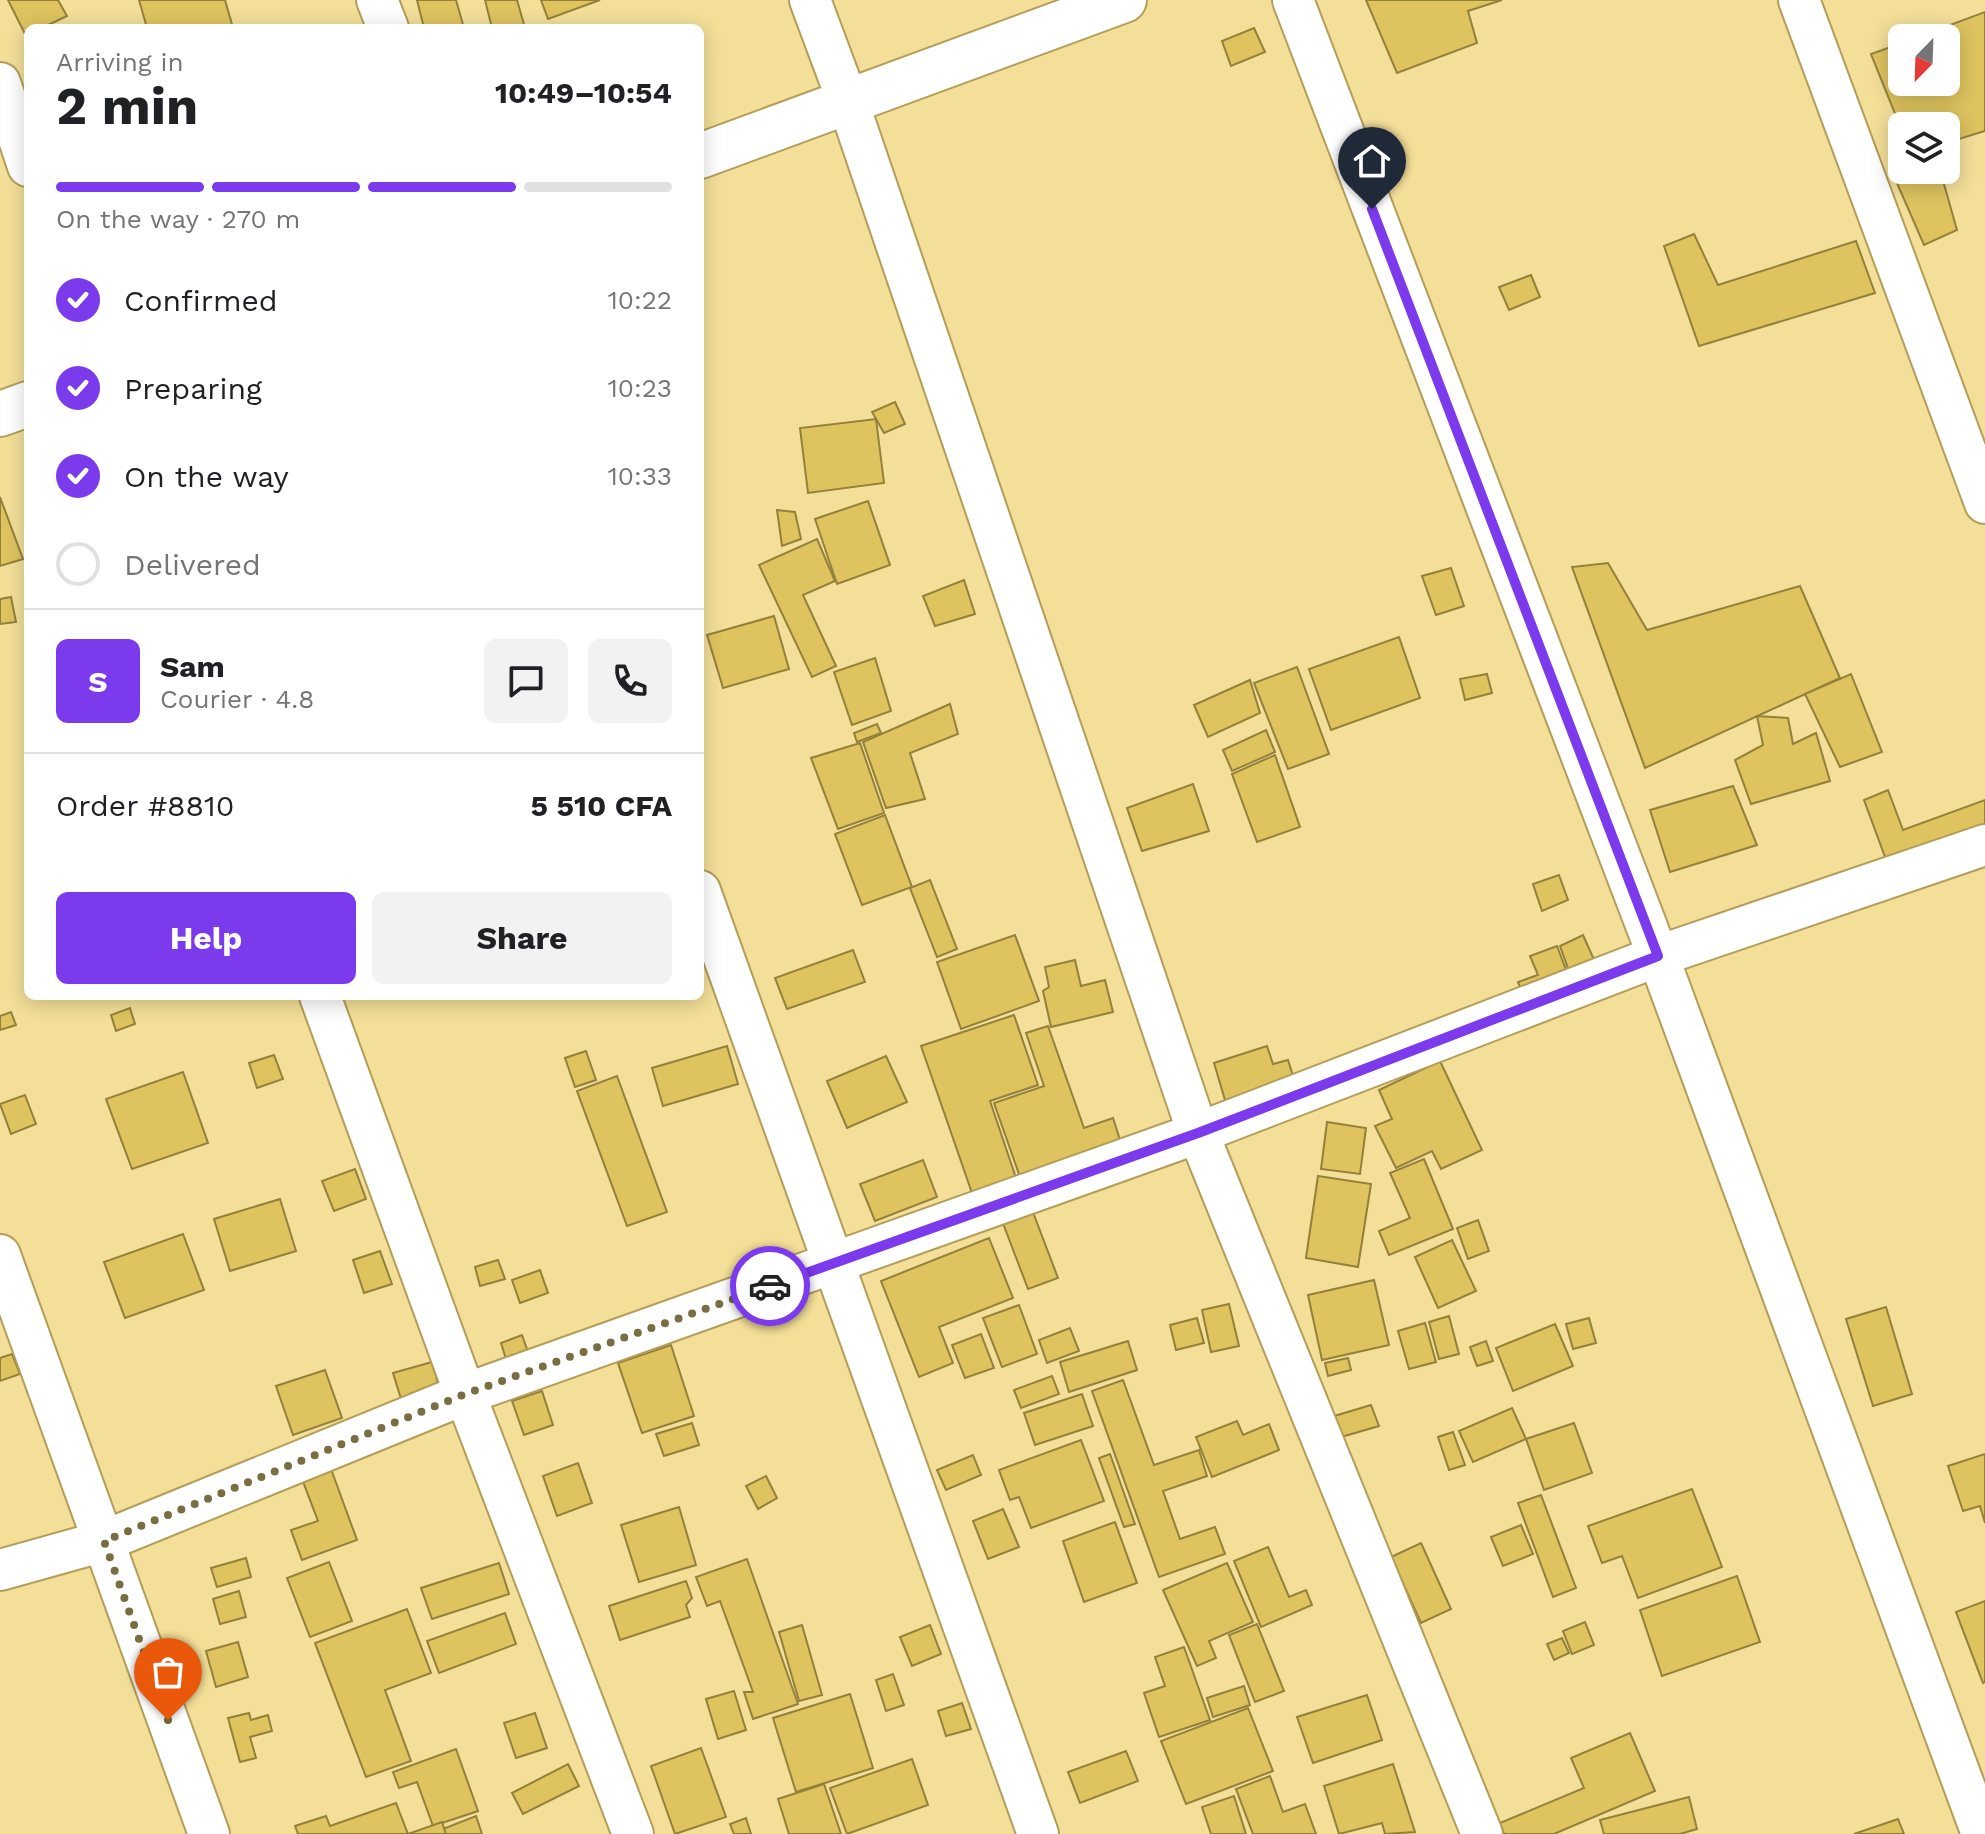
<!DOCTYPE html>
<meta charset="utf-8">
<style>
:root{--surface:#fff;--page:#f2f2f2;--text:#202124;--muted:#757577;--line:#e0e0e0;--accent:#7c3aed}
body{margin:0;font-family:"Work Sans",sans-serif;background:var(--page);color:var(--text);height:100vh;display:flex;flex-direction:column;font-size:30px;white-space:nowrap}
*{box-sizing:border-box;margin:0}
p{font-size:26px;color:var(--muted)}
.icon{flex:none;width:44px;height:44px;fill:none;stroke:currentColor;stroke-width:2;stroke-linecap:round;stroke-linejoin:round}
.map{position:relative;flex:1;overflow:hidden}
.side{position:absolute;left:24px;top:24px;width:680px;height:976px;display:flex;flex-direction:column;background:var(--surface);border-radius:12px;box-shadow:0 4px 20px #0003}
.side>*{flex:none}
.needle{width:52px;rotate:203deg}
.buttons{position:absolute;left:1888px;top:24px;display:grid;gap:16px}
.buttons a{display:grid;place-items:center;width:72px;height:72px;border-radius:12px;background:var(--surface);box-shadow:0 4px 20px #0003;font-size:40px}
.pin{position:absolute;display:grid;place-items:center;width:68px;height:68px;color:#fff;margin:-82px -34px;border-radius:50% 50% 50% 0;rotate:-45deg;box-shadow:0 0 8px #0007}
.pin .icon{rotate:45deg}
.courier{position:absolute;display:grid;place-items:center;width:80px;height:80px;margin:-40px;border:6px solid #7c3aed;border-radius:50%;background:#fff;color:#222;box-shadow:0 2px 10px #0007}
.headline em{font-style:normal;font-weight:700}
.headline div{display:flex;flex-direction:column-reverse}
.headline{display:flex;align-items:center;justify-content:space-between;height:136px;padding:0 32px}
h1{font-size:52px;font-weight:700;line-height:60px}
.bar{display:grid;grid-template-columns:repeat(4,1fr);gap:12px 8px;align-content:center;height:96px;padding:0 32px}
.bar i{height:10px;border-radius:6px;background:var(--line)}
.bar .selected{background:var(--accent)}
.bar p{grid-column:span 4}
.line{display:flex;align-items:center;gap:20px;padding:0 32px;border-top:2px solid var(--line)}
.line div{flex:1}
.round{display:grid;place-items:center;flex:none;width:84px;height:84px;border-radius:12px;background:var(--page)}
ol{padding:0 32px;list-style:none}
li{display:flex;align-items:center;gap:24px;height:88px}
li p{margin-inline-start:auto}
li .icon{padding:8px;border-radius:50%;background:var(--accent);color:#fff;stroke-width:4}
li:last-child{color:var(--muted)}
li i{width:44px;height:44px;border:4px solid var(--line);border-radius:50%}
.cta{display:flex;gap:16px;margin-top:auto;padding:16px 32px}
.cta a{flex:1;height:92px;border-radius:12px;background:var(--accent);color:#fff;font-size:32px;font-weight:700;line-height:92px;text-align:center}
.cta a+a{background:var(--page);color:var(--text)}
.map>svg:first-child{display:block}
</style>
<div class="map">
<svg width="1985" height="1834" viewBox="0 0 1985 1834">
<rect width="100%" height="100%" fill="#f3df98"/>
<g fill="#dec35f" stroke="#93803b" stroke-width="2">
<path d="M8,0H58L67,16L42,28H28L26,36Z"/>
<path d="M139,0H225L233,28H147Z"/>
<path d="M417,0H456L464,28H424Z"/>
<path d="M485,0H517L525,28H492Z"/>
<path d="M541,0H600L548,19Z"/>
<path d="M1366,0H1502L1468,11L1477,43L1397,73Z"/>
<path d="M1985,12V131L1946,143V126H1902V131L1871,54L1902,43V82H1946V38H1915Z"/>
<path d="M1254,28L1265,52L1231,66L1222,41Z"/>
<path d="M1903,170H1940L1957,230L1924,245L1893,174Z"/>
<path d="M1694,234L1718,285L1856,241L1875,293L1699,346L1664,246Z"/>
<path d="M1531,275L1540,297L1509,310L1499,287Z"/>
<path d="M895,402L905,424L884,433L872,412Z"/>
<path d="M876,419L884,483L808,493L800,428Z"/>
<path d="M0,497L23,559L0,566Z"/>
<path d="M868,501L890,565L837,584L815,519Z"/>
<path d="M777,510L795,512L801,539L782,546Z"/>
<path d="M817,539L835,581L803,595L836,666L812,677L759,565Z"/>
<path d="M1608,563L1647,630L1800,586L1840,678L1645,768L1572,567Z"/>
<path d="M1451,568L1464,606L1436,615L1422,576Z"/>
<path d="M964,580L975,614L935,626L923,596Z"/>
<path d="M11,597L16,622L0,624V599Z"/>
<path d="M774,616L789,669L723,688L707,635Z"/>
<path d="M1399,637L1420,698L1331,730L1309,669Z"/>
<path d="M875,658L891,711L852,725L834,672Z"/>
<path d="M1297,667L1329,754L1288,769L1254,683Z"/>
<path d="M1487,674L1492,693L1465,700L1460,679Z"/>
<path d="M1851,674L1882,752L1840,767L1805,694Z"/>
<path d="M1250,680L1260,713L1208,737L1194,705Z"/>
<path d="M950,704L958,734L910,753L925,799L886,808L863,742Z"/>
<path d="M1757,716L1788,718L1793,744L1816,733L1830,781L1751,804L1735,760L1763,745Z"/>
<path d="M877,724L881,733L857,742L854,733Z"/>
<path d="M1266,730L1275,752L1232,771L1223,750Z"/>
<path d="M860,743L884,813L838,829L811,758Z"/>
<path d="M1275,755L1300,827L1257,842L1232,774Z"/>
<path d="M1193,784L1209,831L1142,851L1127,808Z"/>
<path d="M1733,786L1757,845L1670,872L1650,810Z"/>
<path d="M1888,790L1903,830L1985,800V829L1888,865L1864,800Z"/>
<path d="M885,815L912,887L862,905L835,834Z"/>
<path d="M1559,875L1568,900L1542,911L1533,884Z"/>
<path d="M930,880L957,949L937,957L910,888Z"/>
<path d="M1015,935L1039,1001L961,1029L937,962Z"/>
<path d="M1583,935L1595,962L1570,974L1560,946Z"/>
<path d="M1557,946L1569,978L1523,995L1518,982L1538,975L1530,956Z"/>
<path d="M853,950L865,982L787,1009L775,978Z"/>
<path d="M1075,960L1081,986L1105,980L1113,1012L1051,1027L1043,991L1049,987L1045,967Z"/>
<path d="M130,1008L135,1024L116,1031L111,1015Z"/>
<path d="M11,1012L16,1025L0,1030V1016Z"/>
<path d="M1014,1015L1038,1085L990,1101L1017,1181L973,1196L921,1046Z"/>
<path d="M1048,1026L1084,1128L1113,1118L1121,1143L1020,1177L994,1103L1044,1086L1026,1033Z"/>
<path d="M727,1046L738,1084L663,1106L652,1068Z"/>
<path d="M1267,1046L1273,1064L1288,1060L1294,1079L1225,1100L1214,1063Z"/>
<path d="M586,1051L596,1080L575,1087L565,1058Z"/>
<path d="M274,1055L283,1079L257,1088L249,1063Z"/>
<path d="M886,1056L907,1102L847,1128L827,1081Z"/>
<path d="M1440,1061L1482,1150L1441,1169L1432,1151L1396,1168L1375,1126L1392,1119L1379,1090Z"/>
<path d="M183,1072L208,1143L132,1169L106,1099Z"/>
<path d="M617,1076L667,1212L627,1226L577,1091Z"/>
<path d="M25,1095L36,1124L11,1134L0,1104Z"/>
<path d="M1327,1122L1366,1128L1360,1174L1321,1169Z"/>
<path d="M1424,1159L1453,1229L1389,1255L1379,1231L1410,1218L1390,1173Z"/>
<path d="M923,1160L937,1197L875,1221L860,1184Z"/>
<path d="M355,1169L366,1199L334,1211L322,1181Z"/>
<path d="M1318,1176L1371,1184L1358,1267L1306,1258Z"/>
<path d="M280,1199L296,1251L230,1271L214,1219Z"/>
<path d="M1031,1207L1058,1278L1028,1289L1001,1218Z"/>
<path d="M1478,1220L1489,1251L1468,1259L1457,1228Z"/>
<path d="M183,1234L204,1290L125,1318L104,1262Z"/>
<path d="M989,1238L1013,1298L939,1327L953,1363L919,1377L881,1281Z"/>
<path d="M1452,1240L1476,1291L1438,1308L1415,1257Z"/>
<path d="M380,1251L392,1284L364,1293L353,1260Z"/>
<path d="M498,1260L505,1279L480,1286L475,1267Z"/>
<path d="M540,1270L548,1293L520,1303L512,1280Z"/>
<path d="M1374,1280L1389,1345L1322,1360L1308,1295Z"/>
<path d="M1229,1304L1239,1346L1211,1352L1202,1310Z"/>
<path d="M1019,1305L1037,1354L1002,1367L983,1318Z"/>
<path d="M1886,1307L1912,1394L1873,1406L1846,1319Z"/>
<path d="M1449,1316L1459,1354L1439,1359L1429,1322Z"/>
<path d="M1197,1318L1204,1343L1176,1350L1170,1325Z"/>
<path d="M1589,1318L1596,1343L1573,1349L1566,1324Z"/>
<path d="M1425,1323L1436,1362L1409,1369L1398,1331Z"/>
<path d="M1555,1324L1573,1366L1513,1391L1496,1348Z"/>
<path d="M1070,1328L1079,1351L1047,1363L1039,1340Z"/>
<path d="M981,1334L994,1368L965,1378L952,1345Z"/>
<path d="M522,1335L528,1352L506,1359L501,1343Z"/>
<path d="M1128,1341L1137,1370L1069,1392L1060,1362Z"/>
<path d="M1486,1341L1493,1361L1477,1366L1470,1347Z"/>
<path d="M671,1345L694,1416L642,1433L618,1363Z"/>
<path d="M12,1354L20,1374L0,1381V1358Z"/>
<path d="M1348,1358L1351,1370L1328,1376L1325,1363Z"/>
<path d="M432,1362L439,1387L401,1399L393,1373Z"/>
<path d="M325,1370L342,1418L293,1435L276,1386Z"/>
<path d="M1052,1376L1059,1394L1021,1408L1014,1390Z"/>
<path d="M1123,1380L1154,1465L1199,1450L1207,1476L1163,1491L1180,1539L1215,1527L1225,1554L1159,1577L1092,1391Z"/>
<path d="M542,1391L553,1425L524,1435L512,1401Z"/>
<path d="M1082,1394L1093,1426L1035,1445L1024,1413Z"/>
<path d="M1371,1405L1379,1426L1338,1438L1331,1417Z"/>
<path d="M1512,1408L1526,1439L1473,1462L1459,1431Z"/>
<path d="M1237,1421L1243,1435L1269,1424L1279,1450L1212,1477L1196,1437Z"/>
<path d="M692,1423L699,1445L664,1456L656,1434Z"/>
<path d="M1574,1423L1592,1473L1544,1490L1526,1439Z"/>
<path d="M1453,1432L1465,1465L1449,1470L1438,1437Z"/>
<path d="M1081,1440L1104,1501L1031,1528L1019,1497L1010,1500L999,1470Z"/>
<path d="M1110,1454L1135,1524L1124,1527L1099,1458Z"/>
<path d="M1985,1454V1523L1980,1506L1963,1511L1948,1466Z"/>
<path d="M973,1455L981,1475L946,1490L937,1470Z"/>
<path d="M578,1463L592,1503L557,1516L543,1476Z"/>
<path d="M331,1469L357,1540L302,1560L291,1530L318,1521L302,1479Z"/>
<path d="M766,1476L777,1498L758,1509L746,1486Z"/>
<path d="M1692,1489L1722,1567L1638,1598L1622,1556L1602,1563L1588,1526Z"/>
<path d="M1541,1495L1576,1588L1553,1597L1518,1503Z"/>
<path d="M679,1507L696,1565L639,1582L621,1525Z"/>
<path d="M1003,1509L1019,1547L988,1559L973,1521Z"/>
<path d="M1115,1522L1137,1583L1084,1602L1063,1541Z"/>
<path d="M1521,1525L1533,1554L1503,1566L1491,1537Z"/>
<path d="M1421,1543L1451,1609L1421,1623L1391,1557Z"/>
<path d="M1268,1547L1289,1597L1306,1590L1312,1605L1261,1627L1234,1561Z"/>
<path d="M246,1558L251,1577L217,1587L211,1568Z"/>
<path d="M747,1559L798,1704L753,1719L744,1692H753L720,1601L707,1606L696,1577Z"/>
<path d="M329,1562L352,1621L310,1637L287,1578Z"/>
<path d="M499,1563L509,1594L432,1619L421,1588Z"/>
<path d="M1227,1563L1253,1622L1209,1641L1216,1658L1197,1666L1163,1590Z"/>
<path d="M1737,1576L1760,1642L1662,1676L1640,1610Z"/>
<path d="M686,1581L692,1598L686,1605L690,1617L620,1640L609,1606Z"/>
<path d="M239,1591L246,1617L220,1624L213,1599Z"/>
<path d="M1985,1601V1682L1983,1683L1956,1612Z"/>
<path d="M407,1609L431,1673L385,1690L411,1761L366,1777L315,1643Z"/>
<path d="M505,1613L516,1644L439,1673L427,1641Z"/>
<path d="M1585,1622L1594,1645L1572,1654L1563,1631Z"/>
<path d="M1257,1624L1284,1691L1255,1702L1229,1635Z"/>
<path d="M802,1625L822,1695L799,1701L779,1632Z"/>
<path d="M930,1625L941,1654L912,1666L900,1637Z"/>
<path d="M1562,1638L1569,1653L1554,1660L1547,1644Z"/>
<path d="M238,1642L248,1677L216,1687L206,1651Z"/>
<path d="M1184,1647L1210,1720L1159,1737L1144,1693L1165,1686L1155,1657Z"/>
<path d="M893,1674L904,1705L886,1711L876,1680Z"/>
<path d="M1244,1686L1250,1705L1213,1717L1207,1698Z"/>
<path d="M734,1691L746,1730L718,1739L706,1699Z"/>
<path d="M850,1694L873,1768L796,1792L773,1718Z"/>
<path d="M1367,1695L1382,1740L1313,1763L1297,1717Z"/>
<path d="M962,1703L971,1729L946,1736L938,1711Z"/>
<path d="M1248,1708L1273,1771L1186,1804L1161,1741Z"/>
<path d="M249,1713L251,1720L268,1715L272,1731L250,1737L256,1758L240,1762L228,1718Z"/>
<path d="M535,1713L547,1748L516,1758L504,1723Z"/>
<path d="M1630,1733L1655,1791L1554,1834H1504L1500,1823L1584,1788L1571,1758Z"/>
<path d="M701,1748L726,1817L675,1834L651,1766Z"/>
<path d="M456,1749L478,1811L433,1826L417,1782L399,1788L393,1772Z"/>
<path d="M1126,1751L1138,1781L1080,1803L1068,1772Z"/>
<path d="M912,1759L928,1805L847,1834L830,1788Z"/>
<path d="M568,1764L579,1786L523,1814L512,1793Z"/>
<path d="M1393,1764L1415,1832L1385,1834L1382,1823L1339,1834L1324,1786Z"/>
<path d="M1270,1776L1283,1812L1305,1804L1316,1834H1253L1236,1789Z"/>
<path d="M824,1784L841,1834H789L778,1799Z"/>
<path d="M1234,1796L1246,1834H1211L1202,1807Z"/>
<path d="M1689,1797L1697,1829L1680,1834H1604L1600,1820Z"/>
<path d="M396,1803L408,1834H298L295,1826L326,1816L330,1826Z"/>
<path d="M476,1816L482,1834H436L435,1832Z"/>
<path d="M746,1818L751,1834H734L730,1824Z"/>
<path d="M1898,1819L1904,1834H1854Z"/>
<path d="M442,1822L446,1834H408Z"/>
</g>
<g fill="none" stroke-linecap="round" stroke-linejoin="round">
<g stroke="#b29e59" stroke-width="44">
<g id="street">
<path d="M377,0L388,28"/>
<path d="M810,0L848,102L1198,1133L1482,1834"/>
<path d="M1293,0L1658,956L1982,1834"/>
<path d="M1799,0L1985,503"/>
<path d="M0,83L28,166"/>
<path d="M700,891L1038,1834"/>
<path d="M320,996L465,1394L633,1834"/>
<path d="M0,1255L209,1834"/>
<path d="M0,1570L104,1541L465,1394L1198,1133L1658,956L1985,845"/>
</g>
</g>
<g stroke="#b29e59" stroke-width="48">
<g id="secondary">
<path d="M700,156L1124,0"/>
<path d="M0,414L28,404"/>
</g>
</g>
<use href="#street" stroke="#fff" stroke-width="40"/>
<use href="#secondary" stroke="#fff" stroke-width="44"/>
</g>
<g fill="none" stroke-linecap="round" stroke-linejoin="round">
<path stroke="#796d42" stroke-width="8" stroke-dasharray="0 14.4" d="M168,1720L104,1541L465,1394L770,1286"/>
<path stroke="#7c3aed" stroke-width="10" d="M770,1286L1198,1133L1658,956L1372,209"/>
</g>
</svg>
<div class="buttons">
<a><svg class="needle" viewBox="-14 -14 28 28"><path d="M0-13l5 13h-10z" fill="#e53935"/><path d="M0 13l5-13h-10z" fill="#757577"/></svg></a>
<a><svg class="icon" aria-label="layers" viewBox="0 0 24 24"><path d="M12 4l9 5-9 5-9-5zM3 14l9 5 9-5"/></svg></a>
</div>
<div class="pin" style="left:168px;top:1720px;background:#ea580c"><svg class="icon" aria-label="bag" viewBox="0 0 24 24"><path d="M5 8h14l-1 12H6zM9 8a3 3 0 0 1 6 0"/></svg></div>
<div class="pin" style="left:1372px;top:209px;background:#1f2937"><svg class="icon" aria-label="home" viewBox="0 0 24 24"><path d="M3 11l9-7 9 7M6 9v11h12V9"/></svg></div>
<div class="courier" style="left:770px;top:1286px"><svg class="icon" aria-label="car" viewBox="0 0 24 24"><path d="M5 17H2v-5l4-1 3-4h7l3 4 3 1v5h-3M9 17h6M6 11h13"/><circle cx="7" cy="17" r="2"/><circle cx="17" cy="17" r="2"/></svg></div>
<section class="side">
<div class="headline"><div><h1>2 min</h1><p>Arriving in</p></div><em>10:49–10:54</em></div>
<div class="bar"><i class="selected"></i><i class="selected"></i><i class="selected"></i><i></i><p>On the way · 270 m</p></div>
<ol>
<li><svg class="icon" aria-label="check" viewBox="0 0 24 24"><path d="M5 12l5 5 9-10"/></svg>Confirmed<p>10:22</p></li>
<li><svg class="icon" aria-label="check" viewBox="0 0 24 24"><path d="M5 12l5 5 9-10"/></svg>Preparing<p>10:23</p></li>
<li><svg class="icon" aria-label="check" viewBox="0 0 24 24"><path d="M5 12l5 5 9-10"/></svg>On the way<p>10:33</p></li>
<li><i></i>Delivered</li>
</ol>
<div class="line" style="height:144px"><b class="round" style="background:var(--accent);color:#fff">S</b><div><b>Sam</b><p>Courier · 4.8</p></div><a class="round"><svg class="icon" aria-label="chat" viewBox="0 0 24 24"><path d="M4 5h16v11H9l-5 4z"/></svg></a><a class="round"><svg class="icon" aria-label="phone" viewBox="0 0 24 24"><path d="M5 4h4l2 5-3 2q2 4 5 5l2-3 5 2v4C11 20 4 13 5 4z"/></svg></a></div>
<div class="line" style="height:104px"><div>Order #8810</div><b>5 510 CFA</b></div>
<div class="cta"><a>Help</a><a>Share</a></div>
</section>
</div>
